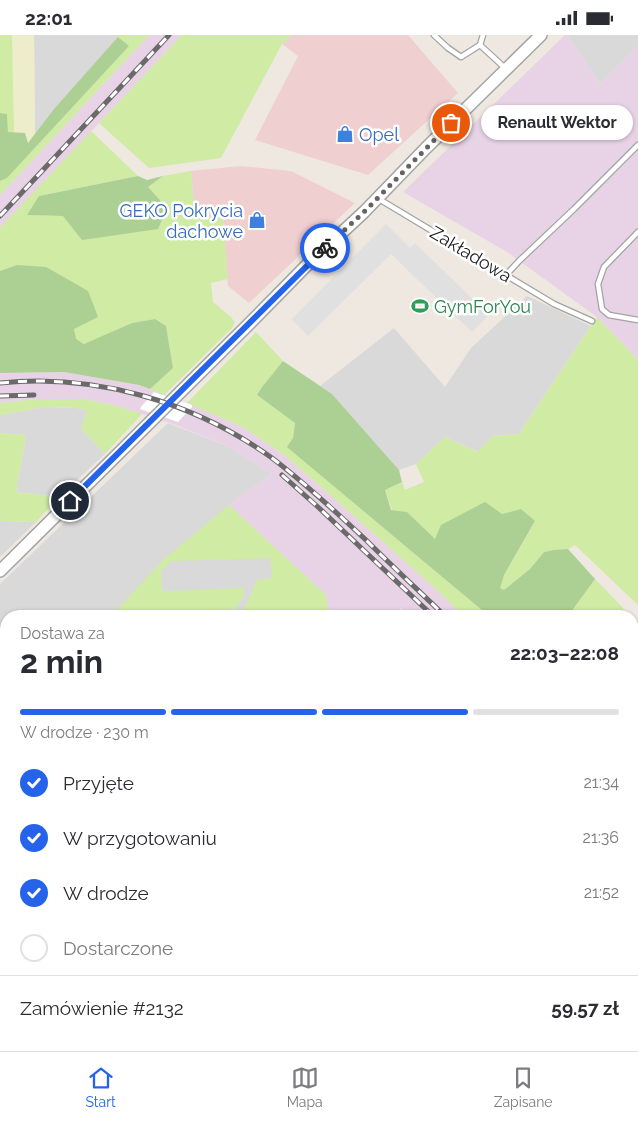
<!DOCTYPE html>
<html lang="pl">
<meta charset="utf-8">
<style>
:root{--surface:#fff;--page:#f7f7f7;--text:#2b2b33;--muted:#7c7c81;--line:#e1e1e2;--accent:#2563eb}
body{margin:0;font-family:Raleway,sans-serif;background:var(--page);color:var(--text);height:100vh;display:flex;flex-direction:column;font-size:19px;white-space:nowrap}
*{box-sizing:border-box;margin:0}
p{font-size:16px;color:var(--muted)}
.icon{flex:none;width:28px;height:28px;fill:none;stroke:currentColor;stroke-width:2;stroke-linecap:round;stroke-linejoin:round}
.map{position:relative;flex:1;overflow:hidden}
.details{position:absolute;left:0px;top:575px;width:639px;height:441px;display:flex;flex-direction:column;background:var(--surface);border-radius:20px 20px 0 0;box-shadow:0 1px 4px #0004}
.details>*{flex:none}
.pin{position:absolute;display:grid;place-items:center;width:42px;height:42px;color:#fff;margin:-21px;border:2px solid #fff;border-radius:50%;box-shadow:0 1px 5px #0007}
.courier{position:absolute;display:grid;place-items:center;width:50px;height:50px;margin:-25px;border:4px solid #2563eb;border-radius:50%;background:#fff;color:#222;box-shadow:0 1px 6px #0007}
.bubble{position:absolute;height:35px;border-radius:18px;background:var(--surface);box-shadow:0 1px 4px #0004;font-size:16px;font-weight:700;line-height:35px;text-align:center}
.headline em{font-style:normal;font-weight:700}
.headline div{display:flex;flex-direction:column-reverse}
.headline{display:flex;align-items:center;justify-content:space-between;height:85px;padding:0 20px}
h1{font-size:32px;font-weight:700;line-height:38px}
.bar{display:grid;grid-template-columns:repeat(4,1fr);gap:8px 5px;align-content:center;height:60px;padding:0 20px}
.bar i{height:6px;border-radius:4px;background:var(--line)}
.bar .selected{background:var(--accent)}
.bar p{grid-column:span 4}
.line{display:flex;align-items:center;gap:12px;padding:0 20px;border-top:1px solid var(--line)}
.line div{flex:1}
ol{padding:0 20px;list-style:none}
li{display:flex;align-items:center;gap:15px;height:55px}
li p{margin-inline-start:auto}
li .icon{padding:5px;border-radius:50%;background:var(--accent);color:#fff;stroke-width:4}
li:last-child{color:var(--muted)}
li i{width:28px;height:28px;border:2px solid var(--line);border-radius:50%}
.status{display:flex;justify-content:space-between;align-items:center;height:35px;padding:0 25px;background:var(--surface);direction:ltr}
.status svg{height:14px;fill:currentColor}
.menu{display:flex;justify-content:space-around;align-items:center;height:70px;border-top:1px solid var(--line);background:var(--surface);font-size:14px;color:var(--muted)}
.menu a{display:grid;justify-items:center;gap:2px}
.menu .selected{color:var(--accent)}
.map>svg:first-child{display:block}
</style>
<div class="status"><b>22:01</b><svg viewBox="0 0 49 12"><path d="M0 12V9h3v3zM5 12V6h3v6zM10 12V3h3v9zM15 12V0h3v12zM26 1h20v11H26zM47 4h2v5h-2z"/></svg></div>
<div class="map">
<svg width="638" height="1016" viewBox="0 0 638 1016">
<rect width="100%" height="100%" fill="#eee8e1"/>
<g fill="#dad9d9">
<path d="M34,0H121L54,74L35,99Z"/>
<path d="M567,0H638V10L601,49Z"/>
<path d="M527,261L591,291L519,399L493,401L478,417L445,402L416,429L399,435L332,359L320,351L394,293L445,352L471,313Z"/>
<path d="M44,372L77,373L87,376L81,393L105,419L59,462L16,457L26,400L0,398V380Z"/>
<path d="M168,388L227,411L272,439L229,470L326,560L329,581H6V800L0,801V549Z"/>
<path d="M0,486L36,487L0,522Z"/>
<rect x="11" y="1010" width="261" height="6"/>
</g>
<g fill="#f0cfd1">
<path d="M292,0H408L458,58L368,140L255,105L298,21L282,9Z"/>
<path d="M241,131L291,136L355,168L249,268L228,251L223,183L195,181L191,136Z"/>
</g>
<g fill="#e8d3e6">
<path d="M149,0H182L0,193V160Z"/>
<path d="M565,0H567L601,49L638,10V325L597,282L507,217L403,157Z"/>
<path d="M64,337L139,350L195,371L243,392L283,419L328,458L429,548L464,581H410L401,573L393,581H329L326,560L229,470L272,439L227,411L173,389L117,371L84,364H38L0,368V338Z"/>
<path d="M632,743L638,748V793L633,788Z"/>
<path d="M6,800V869H5L0,801Z"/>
</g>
<path fill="#eeedcb" d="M12,0H34L35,99L28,109L25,98H14Z"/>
<g fill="#cfeba4">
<path d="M0,0H12L14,98H8L7,79L0,78Z"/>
<path d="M121,0H149L0,160V146L7,143L129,11L118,2Z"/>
<path d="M182,0H292L282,9L221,123L149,133L99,88Z"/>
<path d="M91,96L138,141L39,161L28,180L63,181L148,152L163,141L191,136L195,181L223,183L228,244L211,248L213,267L231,282L235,288L232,293L164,360L150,354L173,333L166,291L155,284L132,288L85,309L75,304L74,294L17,230L0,236V193Z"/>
<path d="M597,282L638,325V570L575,510L568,514L554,515L544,517L530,534L504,555L499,553L504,540L535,487L521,474L502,479L435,505L407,477L392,475L385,455L402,447L405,455L424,447L416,429L445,402L477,417L493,401L519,399Z"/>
<path d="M256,297L283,326L262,352L257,360L295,388L293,403L288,412L489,581H464L429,548L328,458L283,419L243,392L187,368Z"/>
<path d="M38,364H84L117,371L142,379L105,419L81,393L87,376L77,373L44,372L0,380V368Z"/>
<path d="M0,398L26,400L16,457L59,462L36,487L0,486Z"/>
<path d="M229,470L326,560L329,581H241L257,545L272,543L270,523L171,526L161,536L162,556L244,553V561L235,574L213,575V581H111L164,524Z"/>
<path d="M595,544L624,574L617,581H568Z"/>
<path d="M632,613L638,615V748L632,743Z"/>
<path d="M632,788L638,793V841L633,840Z"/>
<rect x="68" y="1010" width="23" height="6"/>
<rect x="124" y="1010" width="55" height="6"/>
<path d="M270,1010H322L319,1016H270Z"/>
</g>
<g fill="#accf94">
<path d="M118,2L129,11L7,143L0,146V78L7,79L8,97L25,98L28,108L54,74Z"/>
<path d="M138,141L147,145L163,141L148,152L167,173L158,194L82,205L63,181L27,180L39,161Z"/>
<path d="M17,230L46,232L88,256L98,282L74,294L76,304L84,309L132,288L155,284L166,291L173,333L150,354L139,350L64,337L0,338V236Z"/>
<path d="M283,326L332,359L399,435L402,447L385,455L391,475L407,477L435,504L441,490L485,467L502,479L521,474L535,486L504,540L500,553L504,555L530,534L544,517L554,515L568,514L595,544L568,581H489L287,412L293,403L295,388L257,360L262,352Z"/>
<path d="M632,582L638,587V615L633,613Z"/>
</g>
<path fill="#bdfbbb" d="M633,851L638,856V1016H338L342,1010H632Z"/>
<g fill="#e0e0e0">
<path d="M386,189L410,213L415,208L489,280L472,297L391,219L308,301L292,284Z"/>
<path d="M235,574L231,581H213V575Z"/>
<path d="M40,1010H68V1016H41Z"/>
<path d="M211,1010H231L232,1016H212Z"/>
</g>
<path fill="#fff" d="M154,357L192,370V372L178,387L140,374L141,372Z"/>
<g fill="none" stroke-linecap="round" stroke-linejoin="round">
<g stroke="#a3a3a3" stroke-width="7">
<g id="service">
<path d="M434,0L448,13L461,22L480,10L483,0"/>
<path d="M480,10L505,33"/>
<path d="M379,164L554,269L592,286"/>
<path d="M638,197L604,232L598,249L602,274L609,280L638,285"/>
<path d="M506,240L519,226L574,174L638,110"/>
<path d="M52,1010L53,1016"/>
<path d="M221,1010V1016"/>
</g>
</g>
<g stroke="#a3a3a3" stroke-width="11">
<path id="minor" d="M0,726L6,721"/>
</g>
<g stroke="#a3a3a3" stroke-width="14">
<g id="tertiary">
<path d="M0,536L250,288L307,230L364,177L426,113L541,0"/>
<path d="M0,964L3,1016"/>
</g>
</g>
<use href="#service" stroke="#fff" stroke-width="4.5"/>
<use href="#minor" stroke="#fff" stroke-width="9"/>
<use href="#tertiary" stroke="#fff" stroke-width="11"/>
<g stroke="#6a6a6a" stroke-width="5">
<g id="rail">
<path d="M0,181L169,0"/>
<path d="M0,348C96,338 194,367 272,423C305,448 336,477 366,505C392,531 419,556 445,581"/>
<path d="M0,361L34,360"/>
<path d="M282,440L318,472L433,581"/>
<path d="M632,759L638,765"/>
<path d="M632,771L638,777"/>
</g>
</g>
<use href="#rail" stroke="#fff" stroke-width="3" stroke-dasharray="9" stroke-linecap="butt"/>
</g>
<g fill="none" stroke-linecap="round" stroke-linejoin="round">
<path stroke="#666361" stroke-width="5" stroke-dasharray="0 9" d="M325,213L364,177L451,88"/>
<path stroke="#2563eb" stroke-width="6" d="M70,466L325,213"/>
</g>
<defs>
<g id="shop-bare" transform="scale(1.35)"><path d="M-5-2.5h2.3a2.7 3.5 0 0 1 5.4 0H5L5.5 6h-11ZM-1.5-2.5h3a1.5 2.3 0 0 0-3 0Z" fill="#3f7fe0" stroke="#fff" stroke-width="2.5" paint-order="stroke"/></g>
<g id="stadium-bare" transform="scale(1.35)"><path d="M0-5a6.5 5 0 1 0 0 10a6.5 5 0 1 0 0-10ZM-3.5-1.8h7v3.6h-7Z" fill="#2e9e5b" stroke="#fff" stroke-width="2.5" paint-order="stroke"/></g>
</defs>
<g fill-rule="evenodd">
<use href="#shop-bare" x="345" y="99"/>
<use href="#shop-bare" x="257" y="185"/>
<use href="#stadium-bare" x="420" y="271"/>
</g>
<g text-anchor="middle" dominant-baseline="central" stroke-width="5" stroke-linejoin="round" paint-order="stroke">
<g font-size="18" fill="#366cbe" stroke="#fff" text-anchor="start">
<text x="359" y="99">Opel</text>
<text x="243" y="175" text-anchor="end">GEKO Pokrycia<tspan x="243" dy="21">dachowe</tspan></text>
</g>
<g font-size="18" fill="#1c1c1c" stroke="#fff">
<text transform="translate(471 219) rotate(31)">Zakładowa</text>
</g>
<g font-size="18" fill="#27864d" stroke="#fff" text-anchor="start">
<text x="434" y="271">GymForYou</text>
</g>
</g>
</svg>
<div class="pin" style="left:451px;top:88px;background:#ea580c"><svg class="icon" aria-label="bag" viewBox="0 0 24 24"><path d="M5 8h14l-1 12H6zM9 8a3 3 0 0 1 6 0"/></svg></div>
<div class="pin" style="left:70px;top:466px;background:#1f2937"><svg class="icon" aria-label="home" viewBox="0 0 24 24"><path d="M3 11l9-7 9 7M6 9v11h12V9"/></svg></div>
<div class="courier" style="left:325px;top:213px"><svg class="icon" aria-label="bike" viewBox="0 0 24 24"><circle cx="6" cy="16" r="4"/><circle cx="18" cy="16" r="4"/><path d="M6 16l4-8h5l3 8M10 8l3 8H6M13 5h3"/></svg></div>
<div class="bubble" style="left:481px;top:70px;width:152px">Renault Wektor</div>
<section class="details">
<div class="headline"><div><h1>2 min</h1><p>Dostawa za</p></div><em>22:03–22:08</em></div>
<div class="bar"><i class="selected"></i><i class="selected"></i><i class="selected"></i><i></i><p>W drodze · 230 m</p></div>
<ol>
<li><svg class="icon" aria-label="check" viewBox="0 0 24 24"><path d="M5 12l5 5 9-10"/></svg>Przyjęte<p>21:34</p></li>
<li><svg class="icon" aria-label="check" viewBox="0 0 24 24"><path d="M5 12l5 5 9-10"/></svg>W przygotowaniu<p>21:36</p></li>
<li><svg class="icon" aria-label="check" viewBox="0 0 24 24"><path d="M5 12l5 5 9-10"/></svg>W drodze<p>21:52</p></li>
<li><i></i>Dostarczone</li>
</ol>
<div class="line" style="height:65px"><div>Zamówienie #2132</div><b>59.57 zł</b></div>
</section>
</div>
<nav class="menu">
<a class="selected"><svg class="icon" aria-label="home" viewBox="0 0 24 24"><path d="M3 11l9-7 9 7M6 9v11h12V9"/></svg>Start</a>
<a><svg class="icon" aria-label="map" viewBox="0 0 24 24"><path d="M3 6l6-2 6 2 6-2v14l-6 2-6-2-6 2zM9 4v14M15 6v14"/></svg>Mapa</a>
<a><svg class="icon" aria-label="saved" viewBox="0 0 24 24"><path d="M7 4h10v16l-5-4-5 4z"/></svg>Zapisane</a>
</nav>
